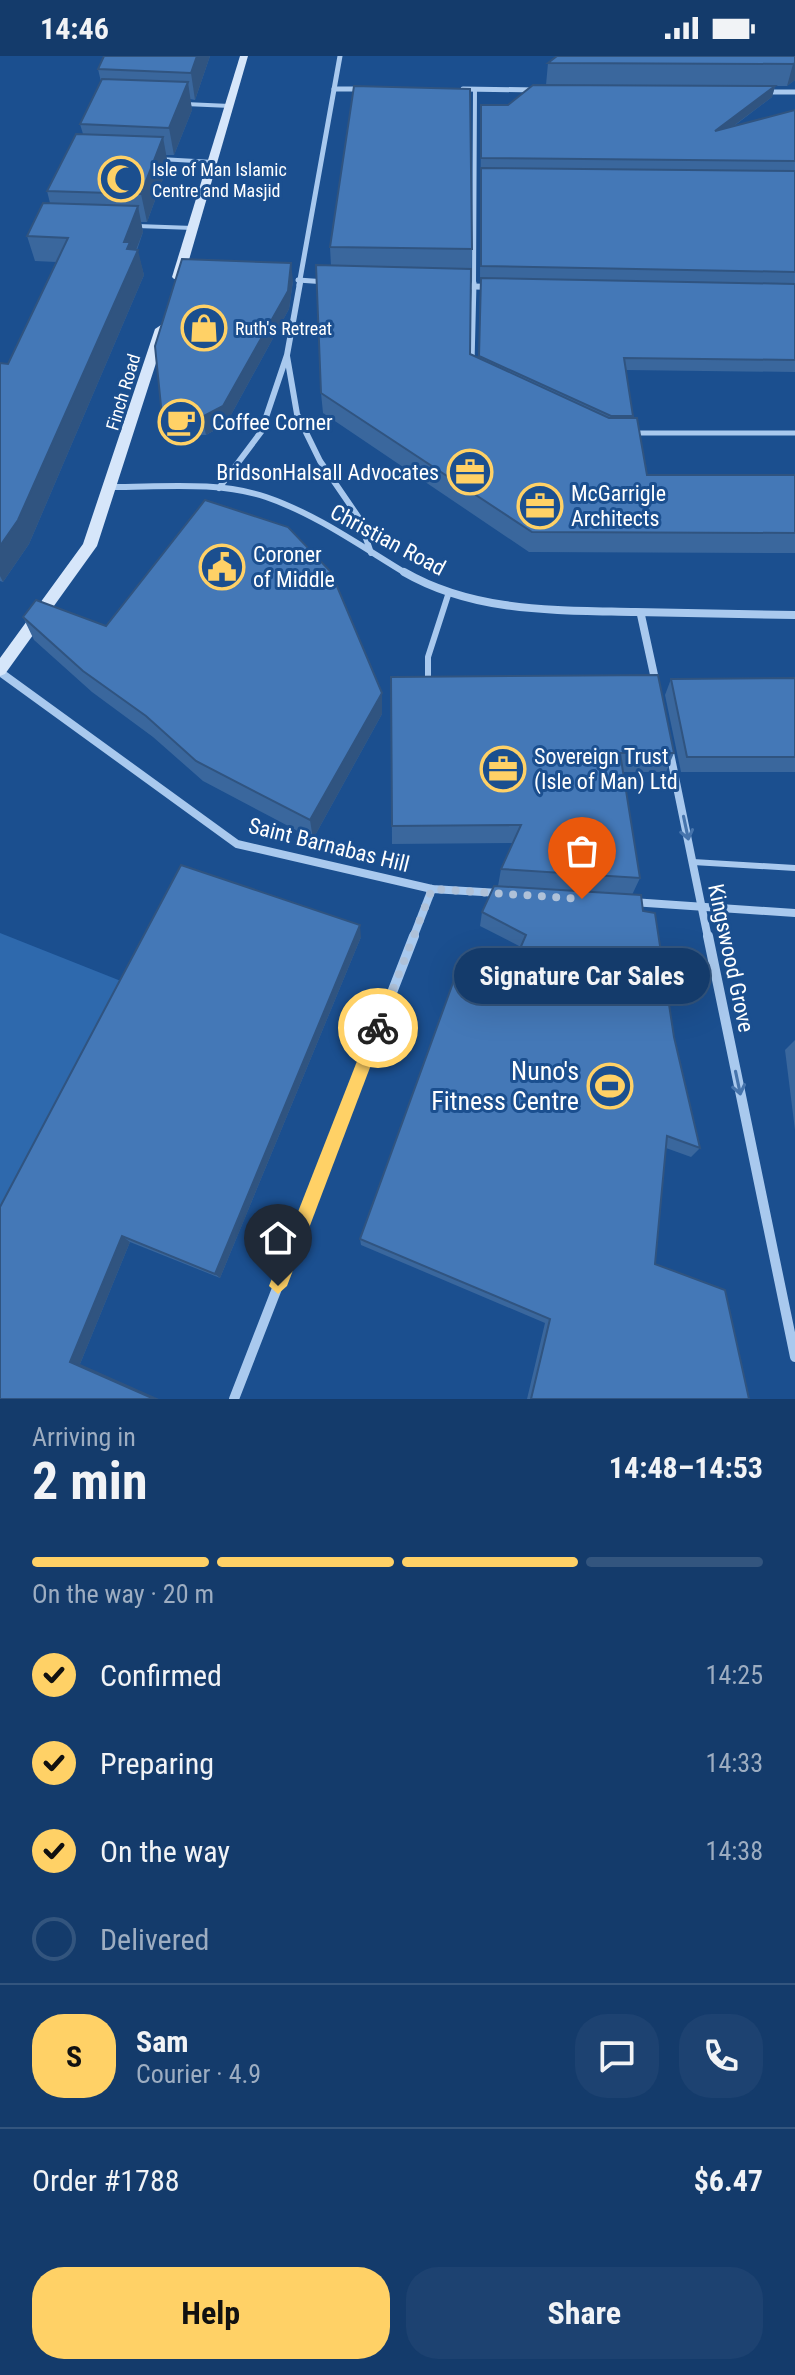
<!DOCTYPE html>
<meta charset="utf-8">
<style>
:root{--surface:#143b6b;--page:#1d4271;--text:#f1f3f6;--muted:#9dadc1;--line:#33557e;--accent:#ffd166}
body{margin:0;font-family:"Roboto Condensed",sans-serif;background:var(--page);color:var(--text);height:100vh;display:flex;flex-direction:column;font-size:30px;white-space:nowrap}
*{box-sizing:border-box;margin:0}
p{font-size:26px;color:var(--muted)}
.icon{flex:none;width:44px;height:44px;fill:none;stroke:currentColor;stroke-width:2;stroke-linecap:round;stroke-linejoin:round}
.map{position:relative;height:1343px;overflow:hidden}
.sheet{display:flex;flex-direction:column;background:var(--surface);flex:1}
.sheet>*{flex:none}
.pin{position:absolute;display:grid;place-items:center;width:68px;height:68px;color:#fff;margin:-82px -34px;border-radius:50% 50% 50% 0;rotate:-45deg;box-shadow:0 0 8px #0007}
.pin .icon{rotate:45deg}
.courier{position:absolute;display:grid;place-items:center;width:80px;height:80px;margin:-40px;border:6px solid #ffd166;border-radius:50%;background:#fff;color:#222;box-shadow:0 2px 10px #0007}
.bubble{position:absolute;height:56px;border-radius:28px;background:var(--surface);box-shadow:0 8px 32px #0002,0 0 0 2px var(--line);font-size:26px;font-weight:700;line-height:56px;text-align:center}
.overview em{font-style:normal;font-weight:700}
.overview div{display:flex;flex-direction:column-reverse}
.overview{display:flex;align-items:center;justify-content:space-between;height:136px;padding:0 32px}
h1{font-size:52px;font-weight:700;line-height:60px}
.bar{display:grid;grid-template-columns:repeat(4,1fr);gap:12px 8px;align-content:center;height:96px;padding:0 32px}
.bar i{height:10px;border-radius:6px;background:var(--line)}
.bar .selected{background:var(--accent)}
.bar p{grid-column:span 4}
.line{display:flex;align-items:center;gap:20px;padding:0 32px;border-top:2px solid var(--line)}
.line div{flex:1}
.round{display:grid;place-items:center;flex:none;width:84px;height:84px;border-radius:32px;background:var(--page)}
ol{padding:0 32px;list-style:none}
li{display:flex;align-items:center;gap:24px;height:88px}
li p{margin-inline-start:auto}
li .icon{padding:8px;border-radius:50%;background:var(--accent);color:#111;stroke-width:4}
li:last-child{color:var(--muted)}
li i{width:44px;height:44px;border:4px solid var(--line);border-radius:50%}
.action{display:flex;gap:16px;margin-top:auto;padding:16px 32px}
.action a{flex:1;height:92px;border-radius:32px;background:var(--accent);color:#111;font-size:32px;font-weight:700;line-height:92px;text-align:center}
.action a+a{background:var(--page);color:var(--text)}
.status{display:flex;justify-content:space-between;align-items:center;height:56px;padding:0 40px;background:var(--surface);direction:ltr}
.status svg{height:22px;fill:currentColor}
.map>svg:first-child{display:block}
</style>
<div class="status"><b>14:46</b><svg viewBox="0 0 49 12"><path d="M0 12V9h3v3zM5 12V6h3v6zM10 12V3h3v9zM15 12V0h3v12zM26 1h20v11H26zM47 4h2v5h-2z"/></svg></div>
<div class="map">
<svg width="795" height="1343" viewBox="0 0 795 1343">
<rect width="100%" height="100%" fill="#1b4f8f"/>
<path fill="#2e69ad" d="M0,877L131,929L0,1180Z"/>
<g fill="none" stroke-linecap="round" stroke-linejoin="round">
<g stroke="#a9c9ee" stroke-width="4">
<path d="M185,48L230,50"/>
<path d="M160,103L213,106"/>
<path d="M137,170L193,172"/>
<path d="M474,229L475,33"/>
</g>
<g stroke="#a9c9ee" stroke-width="5">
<path d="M472,307L474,227"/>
<path d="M635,377H795"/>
</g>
<g stroke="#a9c9ee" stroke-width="6">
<path d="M428,623V601L449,536"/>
<path d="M693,806L795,812"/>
</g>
<g stroke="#a9c9ee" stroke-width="5">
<path d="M334,33H361"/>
<path d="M463,33L537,34"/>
<path d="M763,36H795"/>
<path d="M298,224L326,226"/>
<path d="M299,229L340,0"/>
</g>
<g stroke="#a9c9ee" stroke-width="6">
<path d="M460,230L490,231"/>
<path d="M287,300L297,358L320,405L359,462L371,497"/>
<path d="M112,431C162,431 218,425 266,441C316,458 362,491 407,518"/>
<path d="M219,432L261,376L287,299L300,227"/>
</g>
<g stroke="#a9c9ee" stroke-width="8">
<path d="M404,516C475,557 556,554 636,556C689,557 742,558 795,559"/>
<path d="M641,559L656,628"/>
<path d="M0,616L237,788L432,833L499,837"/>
<path d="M669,692L708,882"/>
<path d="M632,846L795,857"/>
<path d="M413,882L432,833"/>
</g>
<g stroke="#a9c9ee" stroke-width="10">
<path d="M708,880L795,1301"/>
<path d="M234,1343L414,880"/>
</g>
<g fill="#d6e6fa" fill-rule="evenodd">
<path d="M240,0H248L184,221L174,223L172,221Z"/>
<path d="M161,269L167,273L97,490L5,618L0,620V602L83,488L155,273Z"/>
</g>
</g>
<g fill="#3a679d">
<path d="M104,0H210L195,44L190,43L192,54L174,99H166L168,109L147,166H141L143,176L137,194L144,219L29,488L3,526L0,525V307L8,308L56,206L35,205L27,180L50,147L47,135L83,78L80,68L101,26L98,13Z"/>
<path d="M795,0V24L787,30H775L772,41L734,70L795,54V228L480,222L481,49H508L546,29L548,7Z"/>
<path d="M330,191L472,193L470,298L479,302L480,234L795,228V316L626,314L633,362L647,419H795V497L529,496L323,357L321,337L331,210Z"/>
<path d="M293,225L289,253L226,368L206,379L167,378L162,360Z"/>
<path d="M23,561L106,570L382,658L313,783L203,725L153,681L92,636L34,584Z"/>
<path d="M391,621L674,697L666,716H623L640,822L632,839L643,855L700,1092L691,1101L666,1092L655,1208L749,1343H527L545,1267L361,1189L360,1183L509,918L521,891L480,870L482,856L498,830L501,813L513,787L392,788Z"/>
<path d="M795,622V716H681L665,639L671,623Z"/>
<path d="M361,881L220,1222L130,1186L80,1308L0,1343V1151Z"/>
<path d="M795,984V1074L785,994Z"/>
</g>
<g fill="#305480">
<path d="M197,0H210L195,44L191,17Z"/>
<path d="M795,7V24L787,30L793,8Z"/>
<path d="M188,26L192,54L174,99L169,72Z"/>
<path d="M775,30L772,41L712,86L715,75Z"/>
<path d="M163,81L168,109L147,166L141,138Z"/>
<path d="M138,150L143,176L133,202L138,194L144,219L29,488L3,526L0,520V490Z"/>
<path d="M291,207L293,225L289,253L226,368L206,379L202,361Z"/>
<path d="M382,637V658L313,783L310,764Z"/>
<path d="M360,869L361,881L220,1222L215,1218Z"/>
<path d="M122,1180L130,1186L80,1308L159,1343H154L70,1306Z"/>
</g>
<g fill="#4478b7" stroke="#305480" stroke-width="2">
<path d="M104,0H197L191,17L98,13Z"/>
<path d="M557,0H795V7L793,8L548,7Z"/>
<path d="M102,23L188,26L169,72L80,68Z"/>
<path d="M533,29L775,30L715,75L795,54V105L481,102V49H508Z"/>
<path d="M354,30L470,33L472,193L330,191Z"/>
<path d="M76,78L163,81L141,138L47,135Z"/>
<path d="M481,112L795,115V216L481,210Z"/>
<path d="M43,147L138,150L124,186H130L127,193L138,194L18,464L0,490V307L8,308L68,182L27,180Z"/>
<path d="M182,203L291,207L288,235L223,350L202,361L162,360L155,290Z"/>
<path d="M316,209L471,213L470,298L609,362H637L647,419H795V477L532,476L321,337Z"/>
<path d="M481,222L795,228V304L624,302L633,360H611L479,300Z"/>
<path d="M205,444L288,471L331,516L382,637L310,764L196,705L146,660L83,615L23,561L36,544L106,570Z"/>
<path d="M658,619L674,697H620L640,822L501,813L521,769L392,770L391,621Z"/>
<path d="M795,622V701H687L671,623Z"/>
<path d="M181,809L360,869L215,1218L122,1180L70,1306L154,1343H0V1151Z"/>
<path d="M494,830L641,839L643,855L655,857L674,981L700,1092L667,1080L655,1208L725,1234L749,1343H531L550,1263L360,1183L462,902L509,918L526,879L482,856Z"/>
</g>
<defs><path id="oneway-shaft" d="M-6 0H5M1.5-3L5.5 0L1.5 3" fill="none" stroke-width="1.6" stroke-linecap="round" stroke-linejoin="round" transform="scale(2)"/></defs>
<g stroke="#4674ac">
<use href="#oneway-shaft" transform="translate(686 772) rotate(78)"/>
<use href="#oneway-shaft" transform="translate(738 1027) rotate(78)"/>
</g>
<path fill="#ffd166" d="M378,965L385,972L287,1230L278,1238L269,1230L370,972Z"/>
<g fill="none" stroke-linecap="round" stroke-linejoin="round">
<path stroke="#afc1d8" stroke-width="8" stroke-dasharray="0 14.4" d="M378,972L432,833L582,843"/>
</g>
<defs>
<g id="mosque-ring" transform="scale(2.3)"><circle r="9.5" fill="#1b4f8f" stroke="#ffd166" stroke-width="1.5"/><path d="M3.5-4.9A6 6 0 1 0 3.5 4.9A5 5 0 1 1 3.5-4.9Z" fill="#ffd166"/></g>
<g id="shop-ring" transform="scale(2.3)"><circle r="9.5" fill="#1b4f8f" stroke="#ffd166" stroke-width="1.5"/><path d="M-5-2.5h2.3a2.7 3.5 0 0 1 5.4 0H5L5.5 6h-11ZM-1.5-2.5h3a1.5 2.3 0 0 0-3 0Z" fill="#ffd166"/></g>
<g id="cafe-ring" transform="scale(2.3)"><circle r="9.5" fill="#1b4f8f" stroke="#ffd166" stroke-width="1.5"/><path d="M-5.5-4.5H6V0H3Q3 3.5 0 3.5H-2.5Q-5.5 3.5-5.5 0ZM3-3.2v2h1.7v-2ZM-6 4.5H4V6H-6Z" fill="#ffd166"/></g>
<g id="office-ring" transform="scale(2.3)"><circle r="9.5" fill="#1b4f8f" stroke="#ffd166" stroke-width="1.5"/><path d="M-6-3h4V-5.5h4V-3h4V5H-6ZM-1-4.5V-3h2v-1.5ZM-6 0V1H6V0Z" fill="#ffd166"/></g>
<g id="civic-ring" transform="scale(2.3)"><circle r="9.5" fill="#1b4f8f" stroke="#ffd166" stroke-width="1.5"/><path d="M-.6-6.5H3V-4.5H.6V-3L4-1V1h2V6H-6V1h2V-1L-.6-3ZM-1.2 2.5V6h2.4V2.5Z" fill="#ffd166"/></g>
<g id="stadium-ring" transform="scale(2.3)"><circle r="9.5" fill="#1b4f8f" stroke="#ffd166" stroke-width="1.5"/><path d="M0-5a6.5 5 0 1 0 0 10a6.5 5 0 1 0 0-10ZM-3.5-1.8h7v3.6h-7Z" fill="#ffd166"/></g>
</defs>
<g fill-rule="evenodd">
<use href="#mosque-ring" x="121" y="123"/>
<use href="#shop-ring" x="204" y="272"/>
<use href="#cafe-ring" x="181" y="366"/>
<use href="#office-ring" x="470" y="416"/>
<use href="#office-ring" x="540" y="450"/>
<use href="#civic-ring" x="222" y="511"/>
<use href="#office-ring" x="503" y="713"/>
<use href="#stadium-ring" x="610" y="1030"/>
</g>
<g text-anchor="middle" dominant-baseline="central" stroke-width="6" stroke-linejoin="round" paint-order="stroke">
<g font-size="18" fill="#fff" stroke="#1b4f8f" text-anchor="start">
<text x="152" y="113">Isle of Man Islamic<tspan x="152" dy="21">Centre and Masjid</tspan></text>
<text x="235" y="272">Ruth's Retreat</text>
</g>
<g font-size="18" fill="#fff" stroke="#1b4f8f">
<text transform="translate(123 336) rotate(-73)">Finch Road</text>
</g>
<g font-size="22" fill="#fff" stroke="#1b4f8f" text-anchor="start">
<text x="212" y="366">Coffee Corner</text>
<text x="439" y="416" text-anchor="end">BridsonHalsall Advocates</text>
<text x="571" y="437">McGarrigle<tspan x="571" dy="25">Architects</tspan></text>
<text x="253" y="498">Coroner<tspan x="253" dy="25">of Middle</tspan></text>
<text x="534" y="700">Sovereign Trust<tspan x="534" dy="25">(Isle of Man) Ltd</tspan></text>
</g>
<g font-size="22" fill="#fff" stroke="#1b4f8f">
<text transform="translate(388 484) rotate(28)">Christian Road</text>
<text transform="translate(329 789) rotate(14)">Saint Barnabas Hill</text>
<text transform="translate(731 902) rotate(78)">Kingswood Grove</text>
</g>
<g font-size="26" fill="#fff" stroke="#1b4f8f" text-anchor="end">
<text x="579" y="1015">Nuno's<tspan x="579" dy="30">Fitness Centre</tspan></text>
</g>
</g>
</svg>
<div class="pin" style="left:582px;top:843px;background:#ea580c"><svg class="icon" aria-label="bag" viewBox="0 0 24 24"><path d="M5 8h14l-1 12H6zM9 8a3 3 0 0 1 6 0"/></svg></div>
<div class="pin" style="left:278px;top:1230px;background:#1f2937"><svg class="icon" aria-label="home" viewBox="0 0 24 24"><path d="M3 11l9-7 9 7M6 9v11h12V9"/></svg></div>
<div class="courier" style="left:378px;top:972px"><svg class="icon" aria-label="bike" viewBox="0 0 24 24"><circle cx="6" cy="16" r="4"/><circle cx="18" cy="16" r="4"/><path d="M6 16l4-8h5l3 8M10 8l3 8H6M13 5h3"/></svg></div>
<div class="bubble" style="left:454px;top:892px;width:256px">Signature Car Sales</div>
</div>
<section class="sheet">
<div class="overview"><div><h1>2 min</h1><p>Arriving in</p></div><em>14:48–14:53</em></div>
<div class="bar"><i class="selected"></i><i class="selected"></i><i class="selected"></i><i></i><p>On the way · 20 m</p></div>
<ol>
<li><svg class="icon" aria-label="check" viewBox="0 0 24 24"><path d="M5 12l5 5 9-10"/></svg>Confirmed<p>14:25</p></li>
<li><svg class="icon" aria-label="check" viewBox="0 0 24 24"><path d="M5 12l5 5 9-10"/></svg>Preparing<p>14:33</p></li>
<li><svg class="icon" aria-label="check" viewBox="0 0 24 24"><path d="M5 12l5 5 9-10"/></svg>On the way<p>14:38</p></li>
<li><i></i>Delivered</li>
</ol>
<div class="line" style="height:144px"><b class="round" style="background:var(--accent);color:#111">S</b><div><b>Sam</b><p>Courier · 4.9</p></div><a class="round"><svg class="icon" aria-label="chat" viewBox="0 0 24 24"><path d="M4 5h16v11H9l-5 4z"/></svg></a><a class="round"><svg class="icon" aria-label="phone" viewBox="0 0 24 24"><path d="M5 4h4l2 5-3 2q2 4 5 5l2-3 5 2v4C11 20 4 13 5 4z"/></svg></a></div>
<div class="line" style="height:104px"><div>Order #1788</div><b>$6.47</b></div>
<div class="action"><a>Help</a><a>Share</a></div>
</section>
